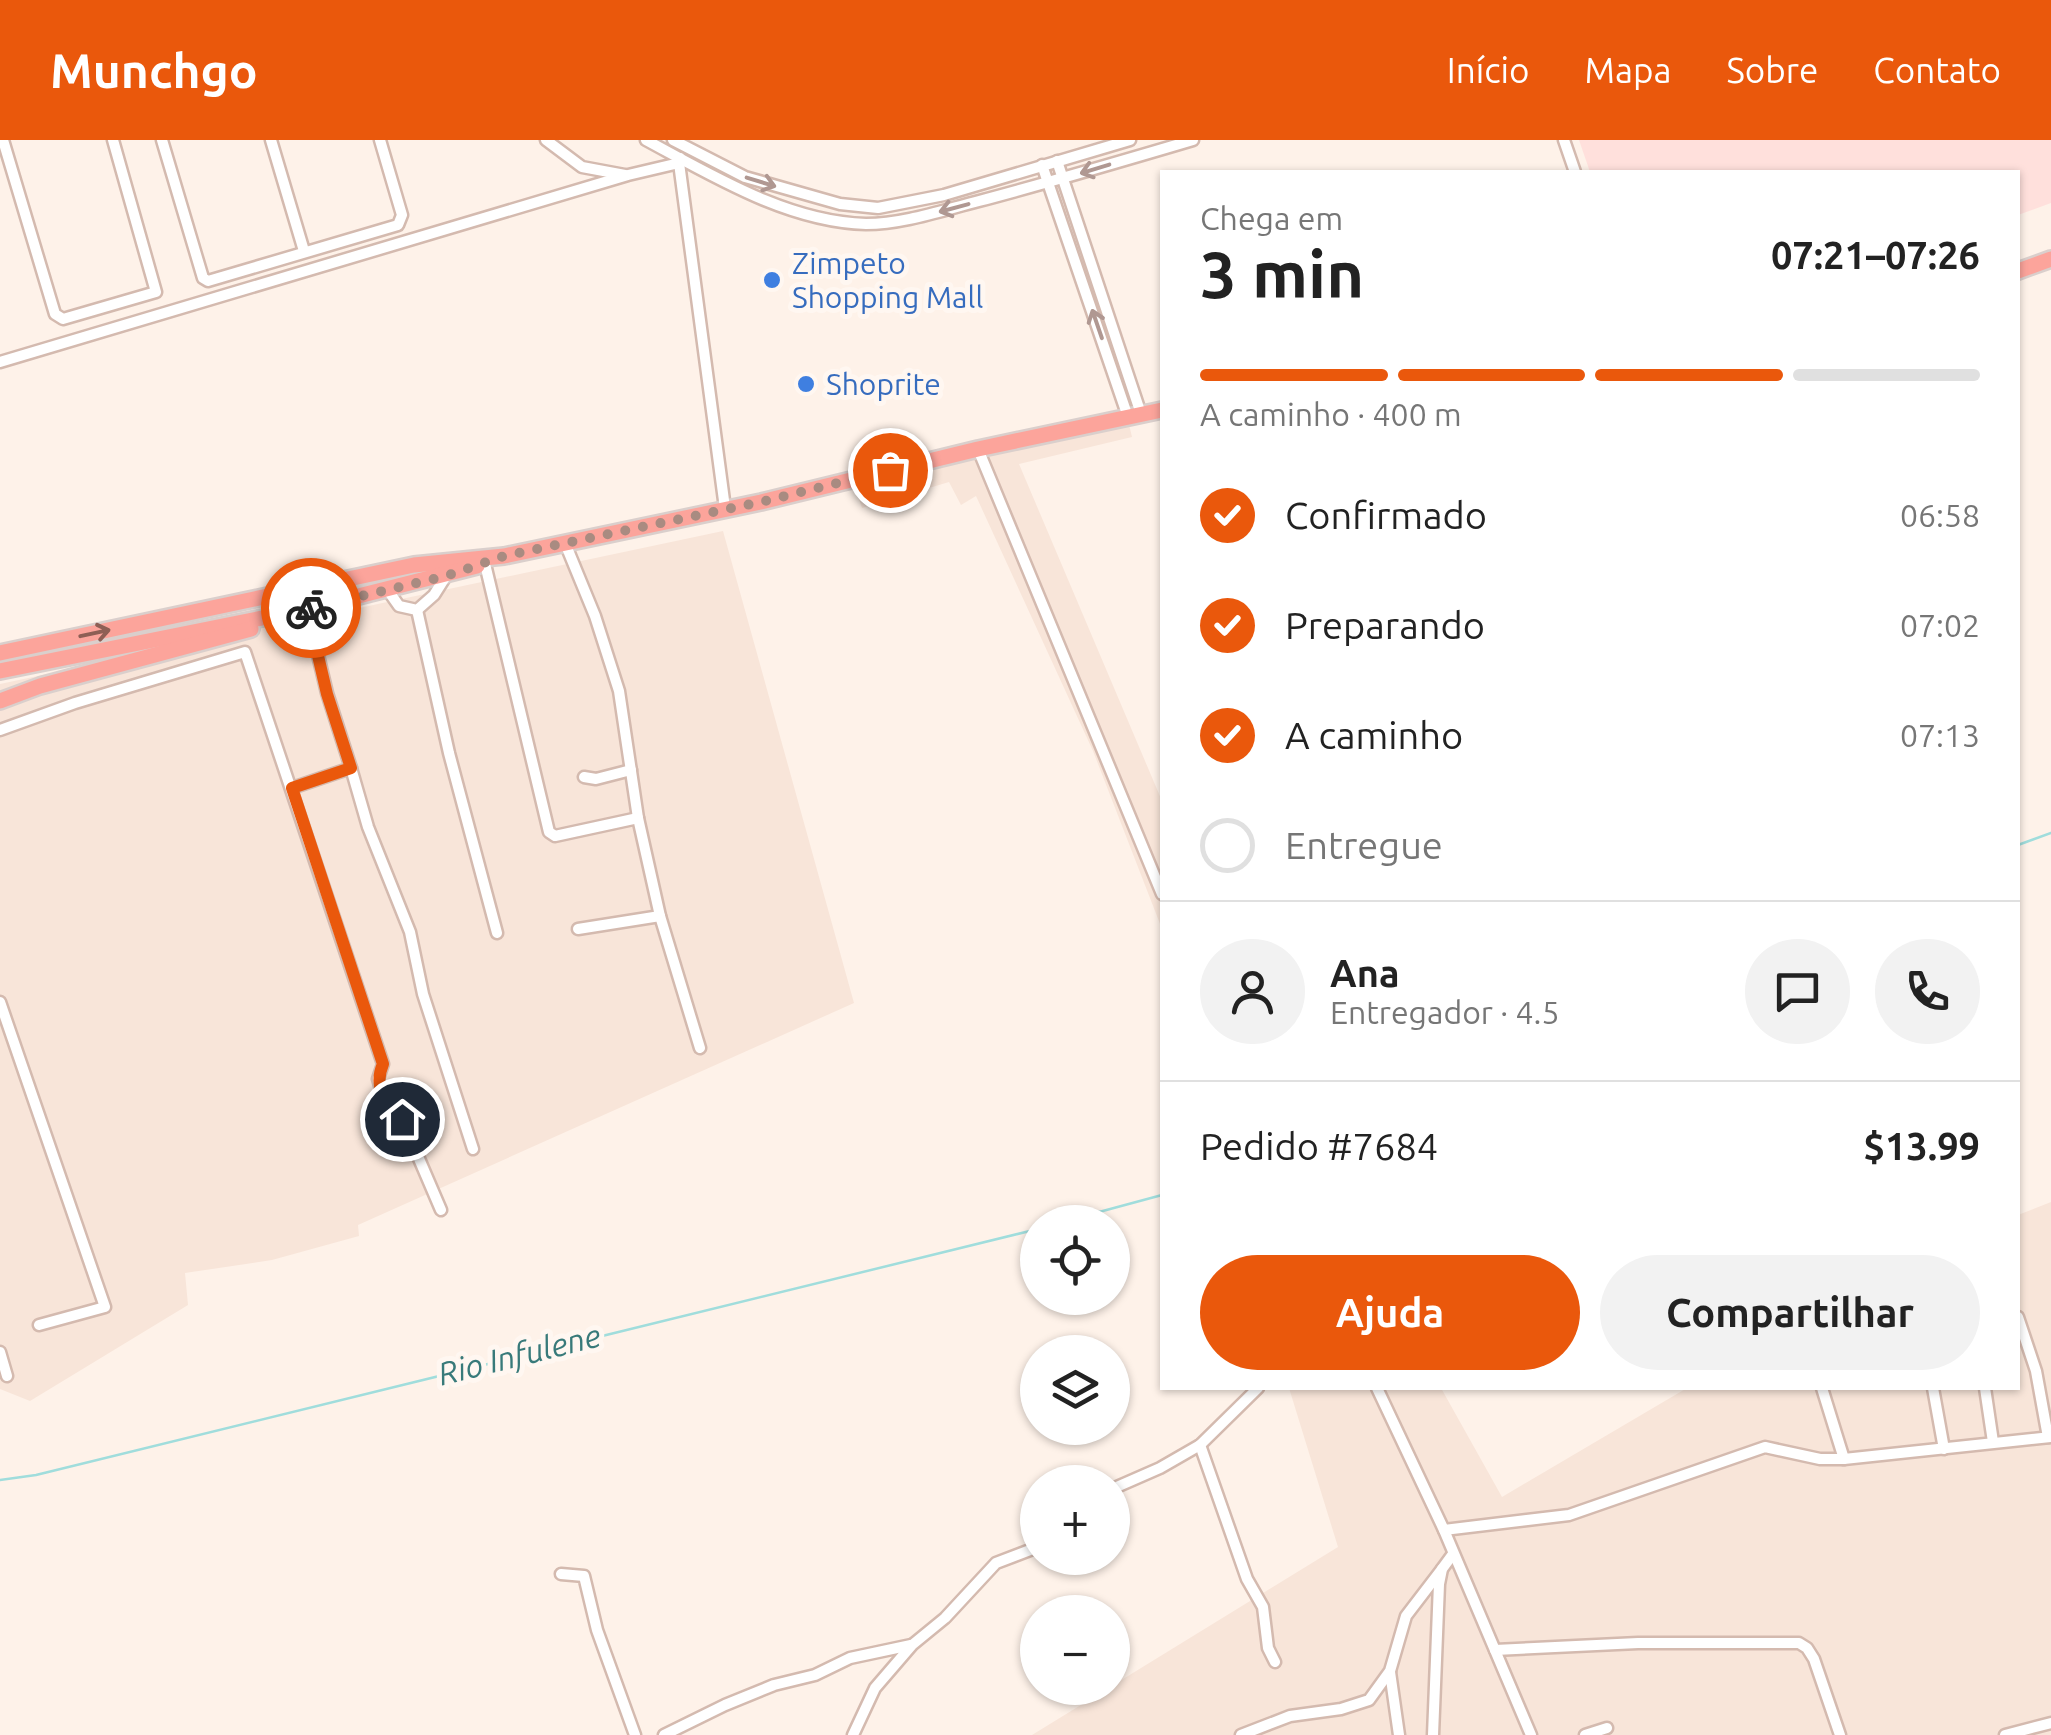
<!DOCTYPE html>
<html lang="pt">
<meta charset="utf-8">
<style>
:root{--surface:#fff;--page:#f2f2f2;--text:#222;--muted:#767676;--line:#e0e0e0;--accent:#ea580c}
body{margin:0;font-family:Ubuntu,sans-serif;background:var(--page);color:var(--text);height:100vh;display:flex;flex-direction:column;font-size:38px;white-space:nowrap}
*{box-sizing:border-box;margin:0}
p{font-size:32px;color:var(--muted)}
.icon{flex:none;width:55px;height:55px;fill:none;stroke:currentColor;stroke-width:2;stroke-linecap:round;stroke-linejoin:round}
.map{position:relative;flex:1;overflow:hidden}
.panel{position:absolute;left:1160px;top:30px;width:860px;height:1220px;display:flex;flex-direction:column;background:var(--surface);border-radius:0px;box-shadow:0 2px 8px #0004}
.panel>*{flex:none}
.buttons{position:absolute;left:1020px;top:1065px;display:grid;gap:20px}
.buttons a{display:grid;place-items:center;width:110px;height:110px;border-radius:50%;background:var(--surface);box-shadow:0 2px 8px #0004;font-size:50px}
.pin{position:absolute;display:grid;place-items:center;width:85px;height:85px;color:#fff;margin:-42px;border:5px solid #fff;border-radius:50%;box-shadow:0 2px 10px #0007}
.courier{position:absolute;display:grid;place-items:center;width:100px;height:100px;margin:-50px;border:8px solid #ea580c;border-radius:50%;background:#fff;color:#222;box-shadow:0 2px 12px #0007}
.summary em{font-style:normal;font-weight:700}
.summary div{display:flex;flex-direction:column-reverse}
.summary{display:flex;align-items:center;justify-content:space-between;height:170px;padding:0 40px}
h1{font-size:65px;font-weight:700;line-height:75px}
.bar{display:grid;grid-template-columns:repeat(4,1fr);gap:15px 10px;align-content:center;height:120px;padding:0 40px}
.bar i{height:12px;border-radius:8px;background:var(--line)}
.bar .current{background:var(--accent)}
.bar p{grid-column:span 4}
.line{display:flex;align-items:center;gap:25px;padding:0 40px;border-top:2px solid var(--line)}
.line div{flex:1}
.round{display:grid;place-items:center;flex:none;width:105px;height:105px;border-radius:52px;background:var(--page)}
ol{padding:0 40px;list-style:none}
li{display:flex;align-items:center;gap:30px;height:110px}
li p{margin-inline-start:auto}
li .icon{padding:10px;border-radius:50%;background:var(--accent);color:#fff;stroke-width:4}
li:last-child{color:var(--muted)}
li i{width:55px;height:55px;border:5px solid var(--line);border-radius:50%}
.primary-button{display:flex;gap:20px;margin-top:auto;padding:20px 40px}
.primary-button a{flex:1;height:115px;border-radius:60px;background:var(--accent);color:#fff;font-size:40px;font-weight:700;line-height:115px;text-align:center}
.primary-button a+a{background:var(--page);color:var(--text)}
header{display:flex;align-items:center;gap:60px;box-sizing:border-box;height:140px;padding:0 50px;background:var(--accent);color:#fff}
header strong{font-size:48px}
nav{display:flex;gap:55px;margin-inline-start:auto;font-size:35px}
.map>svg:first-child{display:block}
</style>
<header>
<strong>Munchgo</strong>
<nav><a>Início</a><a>Mapa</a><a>Sobre</a><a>Contato</a></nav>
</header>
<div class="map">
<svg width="2051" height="1595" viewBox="0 0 2051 1595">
<rect width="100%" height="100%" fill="#fef2e9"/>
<g fill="#f8e5d9">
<path d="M1127,276L1132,297L1019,324L1162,661V789L1093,611L976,356L961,365L949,342L862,368L853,342Z"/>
<path d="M723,391L854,863L358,1085L359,1096L272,1120L185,1133L188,1165L30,1261L0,1249V544Z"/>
<path d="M2051,1062V1595H1032L1338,1407L1289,1248H1441L1502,1357L1687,1248H2018V1075Z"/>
</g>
<path fill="#ffe0dc" d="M1579,0H2051V63L2018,75V32H1590Z"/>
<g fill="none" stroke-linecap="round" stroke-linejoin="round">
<g stroke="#a0dddc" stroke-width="2.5">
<path d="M2018,705L2051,693"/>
<path d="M1062,1082L1162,1055"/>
<path d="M0,1340L36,1335L1038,1089"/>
</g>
<g stroke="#d4baaf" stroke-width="15">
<g id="minor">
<path d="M3,0L55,174L63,179L156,152L113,0"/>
<path d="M162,0L203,138L208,141L398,85L402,75L380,0"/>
<path d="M271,0L304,111"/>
<path d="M546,0L582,27L625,35"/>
<path d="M646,0C713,36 788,82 866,84C904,84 943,70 979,61C1051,42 1122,21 1193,0"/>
<path d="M673,0L745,37L840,64L878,68L944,55L1130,0"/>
<path d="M1564,0L1575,32"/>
<path d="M1057,21L1141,274"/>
<path d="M679,23L725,368"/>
<path d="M1042,25L1128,277"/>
<path d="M0,222L628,35L679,23L680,18"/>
<path d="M978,309L1162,754"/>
<path d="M565,403L595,476L619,551L638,678L660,776L700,908"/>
<path d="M485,424L549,692L555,696L638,678"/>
<path d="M387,449L399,466L417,470L434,455L446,436"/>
<path d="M417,470L449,613L497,793"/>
<path d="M0,590L75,563L245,512L383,924L378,939L385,963L402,979L441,1070"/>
<path d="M351,628L368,687L410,792L423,854L473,1009"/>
<path d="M584,637L596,639L631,630"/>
<path d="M292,648L351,628L327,553L307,469"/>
<path d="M578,789L660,776"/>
<path d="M0,862L105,1167L39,1185"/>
<path d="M2018,1177L2036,1231L2048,1297"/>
<path d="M0,1212L7,1236"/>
<path d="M1377,1248L1444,1390L1531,1595"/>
<path d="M1822,1248L1844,1319"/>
<path d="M1933,1248L1944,1309"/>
<path d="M1985,1248L1993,1302"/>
<path d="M1200,1305L1247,1439L1263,1467L1268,1508L1275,1522"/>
<path d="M1112,1349L1160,1328L1200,1305L1258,1248"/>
<path d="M1444,1390L1569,1375L1765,1307L1820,1319H1844L2051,1297"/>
<path d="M561,1434L584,1436L597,1490L635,1595"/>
<path d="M1495,1510L1638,1503H1799L1807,1508L1814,1519L1840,1595"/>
<path d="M1390,1532L1399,1595"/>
<path d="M664,1595L725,1565L774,1545L815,1535L850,1518L911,1505"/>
<path d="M853,1595L875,1548L912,1505L945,1478L996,1423L1038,1407"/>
<path d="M1241,1595L1290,1576L1341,1569L1369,1560L1390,1531L1406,1476L1442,1429"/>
<path d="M1433,1595L1439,1444L1442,1429L1453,1414"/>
<path d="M1585,1595L1607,1588"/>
<path d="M2005,1595L2051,1583"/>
</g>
</g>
<g stroke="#dacfcc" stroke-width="20">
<g id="highway">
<path d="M2018,131L2051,119"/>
<path d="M0,513L414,425L504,416L761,362L978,309L1162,270"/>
<path d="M0,531L307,469L477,426"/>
<path d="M0,561L40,546L251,489"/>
</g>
</g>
<use href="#minor" stroke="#fff" stroke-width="10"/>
<use href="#highway" stroke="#fca49b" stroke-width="15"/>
</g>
<defs><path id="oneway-shaft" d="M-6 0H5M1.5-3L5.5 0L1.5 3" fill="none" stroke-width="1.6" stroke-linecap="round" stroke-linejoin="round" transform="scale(2.5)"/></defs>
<g stroke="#b09892">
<use href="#oneway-shaft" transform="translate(1095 29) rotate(163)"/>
<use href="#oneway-shaft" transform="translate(761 42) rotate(17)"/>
<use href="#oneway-shaft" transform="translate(954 68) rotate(165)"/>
<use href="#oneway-shaft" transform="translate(1097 184) rotate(-109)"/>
</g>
<use stroke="#8e5f55" href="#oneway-shaft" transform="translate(95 493) rotate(-12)"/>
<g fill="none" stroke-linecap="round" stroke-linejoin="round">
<path stroke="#a98b81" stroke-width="10" stroke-dasharray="0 18" d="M311,468L446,436L504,416L761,362L890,330"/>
<path stroke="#ea580c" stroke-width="12" d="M311,468L307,469L327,554L351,628L292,648L383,924C373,947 385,963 402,979"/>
</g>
<g fill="#3f7fe0" stroke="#fff7f1" stroke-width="4">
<circle cx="772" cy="140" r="10"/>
<circle cx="806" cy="244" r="10"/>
</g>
<g text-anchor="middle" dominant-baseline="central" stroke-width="10" stroke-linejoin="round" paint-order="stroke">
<g font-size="30" fill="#366cbe" stroke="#fff7f1" text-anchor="start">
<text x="792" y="123">Zimpeto<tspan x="792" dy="34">Shopping Mall</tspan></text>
<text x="826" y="244">Shoprite</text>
</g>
<g font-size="32" font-style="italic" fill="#387a7a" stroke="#fff7f1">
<text transform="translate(519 1214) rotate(-14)">Rio Infulene</text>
</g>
</g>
</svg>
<div class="buttons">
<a><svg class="icon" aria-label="locate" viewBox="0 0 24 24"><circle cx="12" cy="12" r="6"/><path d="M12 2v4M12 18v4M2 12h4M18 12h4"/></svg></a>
<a><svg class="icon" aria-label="layers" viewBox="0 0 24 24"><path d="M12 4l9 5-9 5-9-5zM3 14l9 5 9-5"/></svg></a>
<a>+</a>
<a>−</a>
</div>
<div class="pin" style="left:890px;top:330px;background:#ea580c"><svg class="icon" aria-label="bag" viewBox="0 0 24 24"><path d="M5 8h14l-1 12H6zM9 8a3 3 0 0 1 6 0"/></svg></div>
<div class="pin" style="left:402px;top:979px;background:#1f2937"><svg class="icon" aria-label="home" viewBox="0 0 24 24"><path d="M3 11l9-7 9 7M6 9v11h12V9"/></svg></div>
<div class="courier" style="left:311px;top:468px"><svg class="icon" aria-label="bike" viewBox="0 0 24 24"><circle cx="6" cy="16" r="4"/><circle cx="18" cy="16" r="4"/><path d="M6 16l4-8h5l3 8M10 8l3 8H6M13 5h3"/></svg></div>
<section class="panel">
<div class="summary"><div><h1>3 min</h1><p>Chega em</p></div><em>07:21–07:26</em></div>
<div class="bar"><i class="current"></i><i class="current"></i><i class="current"></i><i></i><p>A caminho · 400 m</p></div>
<ol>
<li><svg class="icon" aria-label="check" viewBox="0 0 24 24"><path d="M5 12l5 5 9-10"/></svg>Confirmado<p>06:58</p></li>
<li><svg class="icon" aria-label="check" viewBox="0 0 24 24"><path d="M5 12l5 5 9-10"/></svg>Preparando<p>07:02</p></li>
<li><svg class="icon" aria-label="check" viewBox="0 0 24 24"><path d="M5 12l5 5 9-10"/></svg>A caminho<p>07:13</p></li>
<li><i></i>Entregue</li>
</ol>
<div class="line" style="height:180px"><a class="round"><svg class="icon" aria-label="person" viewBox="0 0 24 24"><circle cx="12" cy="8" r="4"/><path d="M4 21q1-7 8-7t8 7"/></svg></a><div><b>Ana</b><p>Entregador · 4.5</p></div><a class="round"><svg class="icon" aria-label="chat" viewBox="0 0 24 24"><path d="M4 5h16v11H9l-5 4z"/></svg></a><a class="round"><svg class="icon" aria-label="phone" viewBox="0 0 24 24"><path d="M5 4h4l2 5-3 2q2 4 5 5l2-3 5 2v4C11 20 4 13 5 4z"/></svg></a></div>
<div class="line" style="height:130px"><div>Pedido #7684</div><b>$13.99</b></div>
<div class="primary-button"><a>Ajuda</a><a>Compartilhar</a></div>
</section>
</div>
